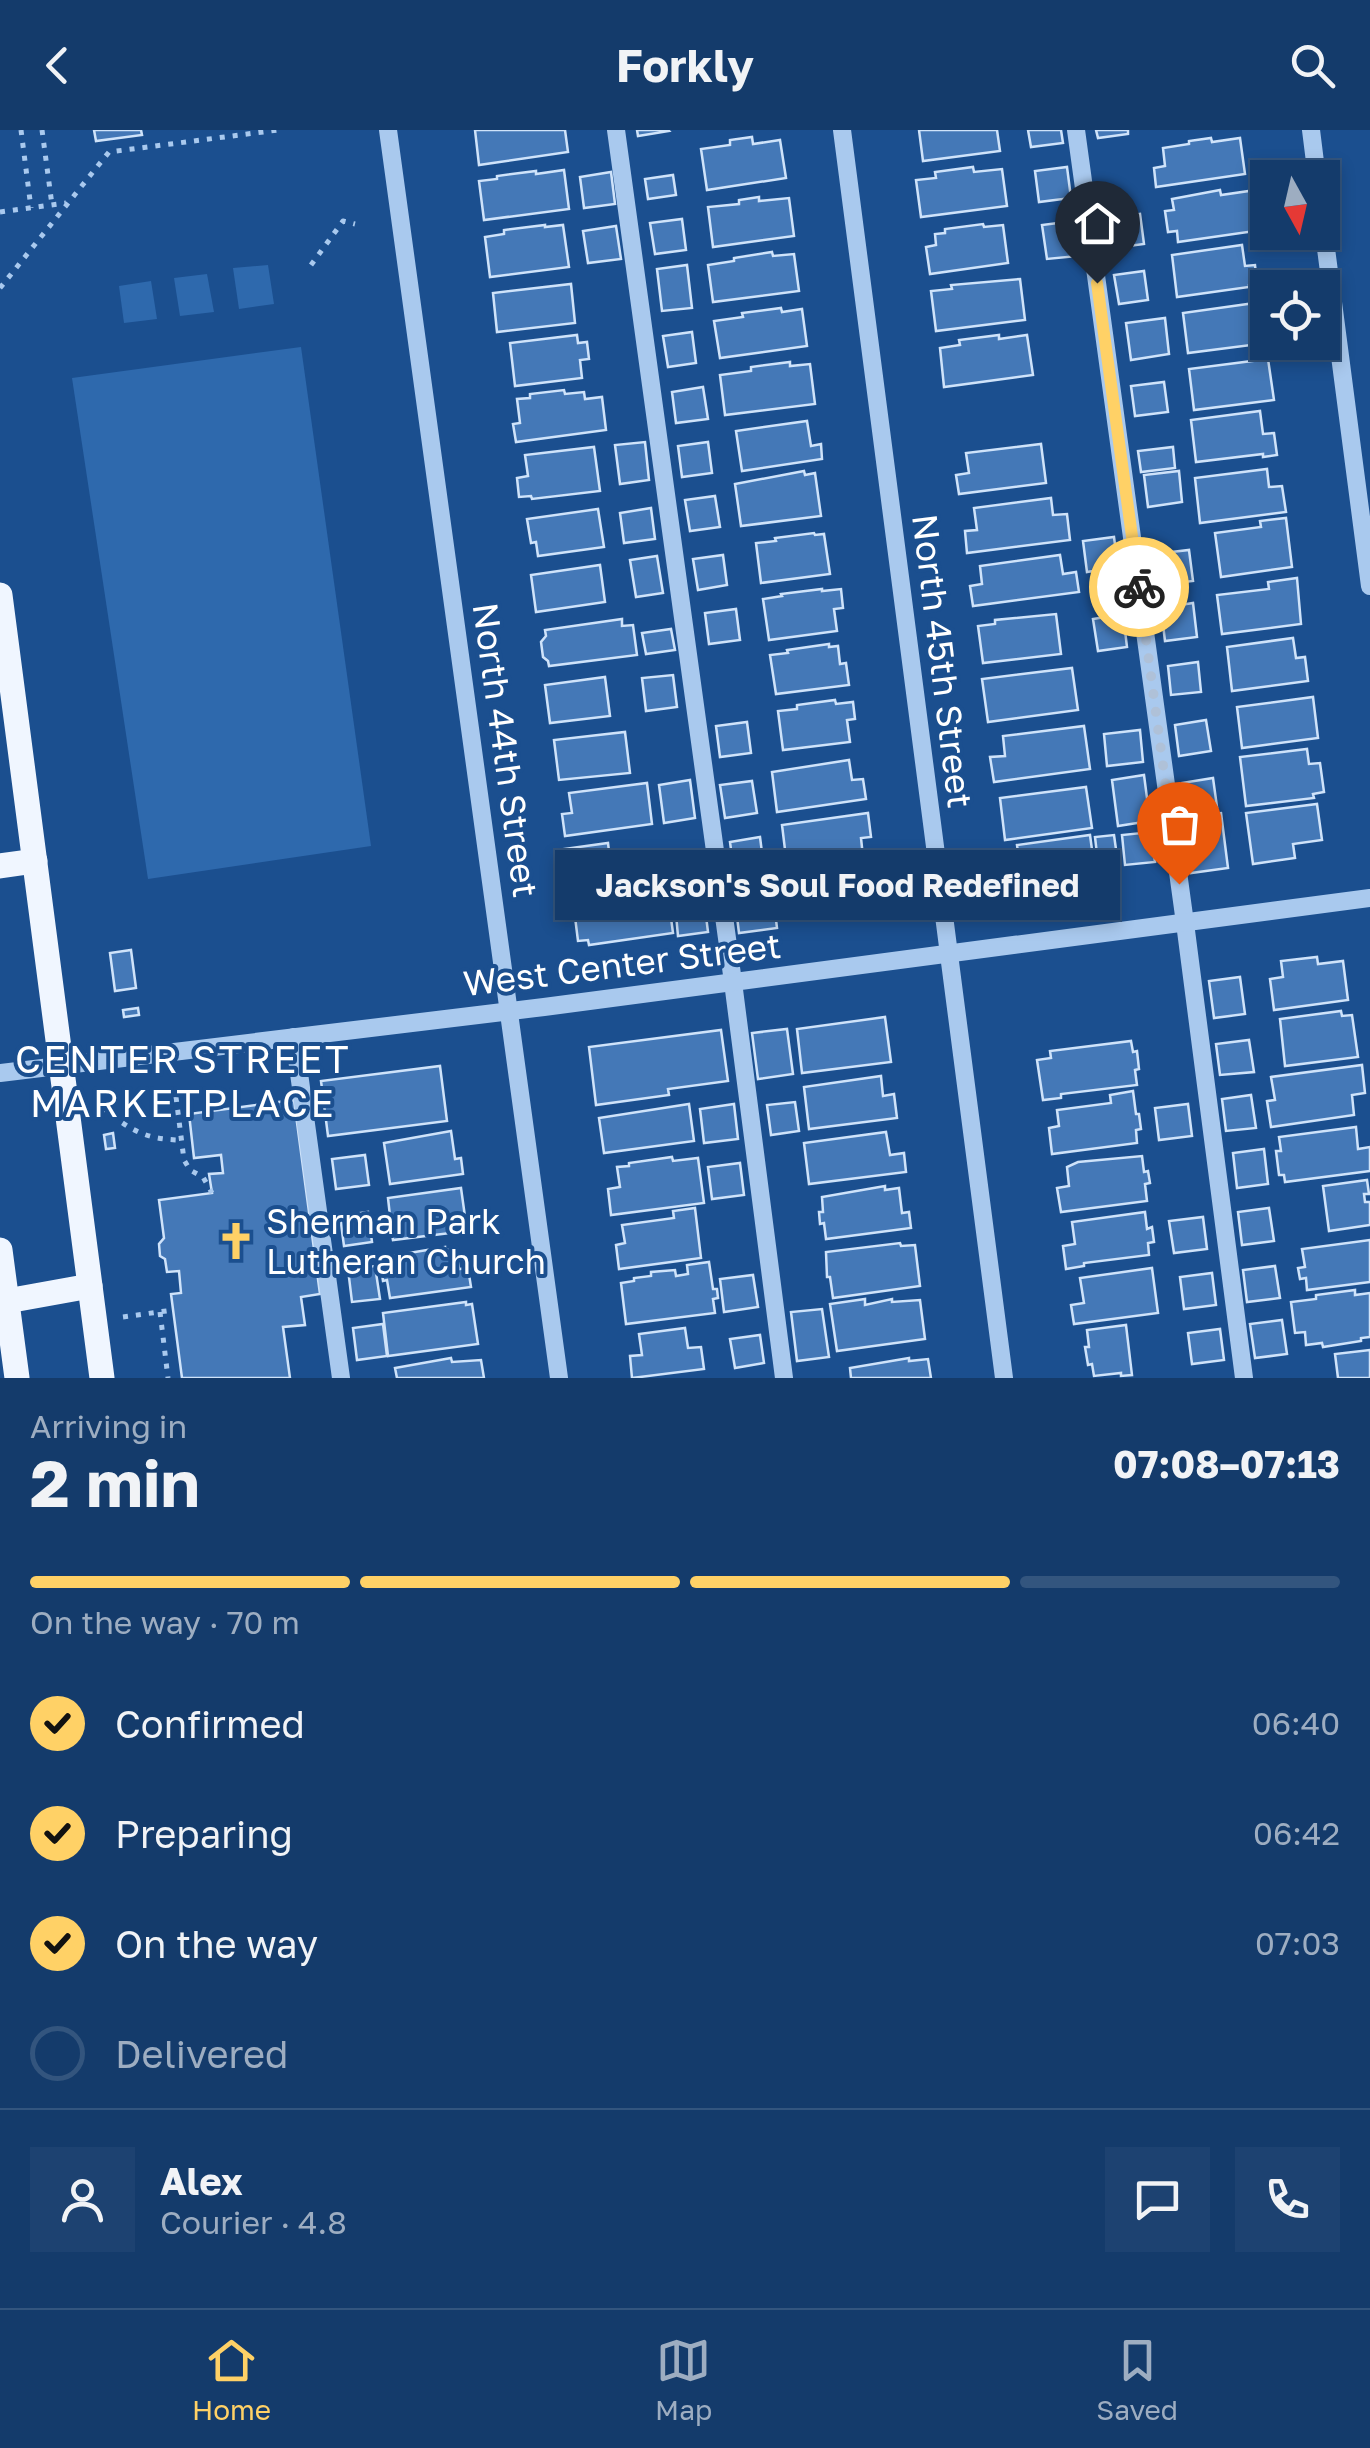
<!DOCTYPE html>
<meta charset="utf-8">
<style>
:root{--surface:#143b6b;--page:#1d4271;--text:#f1f3f6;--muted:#9dadc1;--line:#33557e;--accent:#ffd166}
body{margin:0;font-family:"Golos Text",sans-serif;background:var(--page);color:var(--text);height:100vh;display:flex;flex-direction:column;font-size:38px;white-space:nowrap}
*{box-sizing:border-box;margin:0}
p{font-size:32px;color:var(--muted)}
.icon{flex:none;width:55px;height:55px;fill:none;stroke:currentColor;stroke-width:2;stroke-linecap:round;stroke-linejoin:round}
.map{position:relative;height:1248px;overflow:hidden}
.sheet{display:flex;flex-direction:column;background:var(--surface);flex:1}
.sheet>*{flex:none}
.needle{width:65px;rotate:172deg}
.fabs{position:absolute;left:1250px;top:30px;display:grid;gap:20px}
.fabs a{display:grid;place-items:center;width:90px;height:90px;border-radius:0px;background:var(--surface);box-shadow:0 5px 15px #0003,0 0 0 2px var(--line);font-size:50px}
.pin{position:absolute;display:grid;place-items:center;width:85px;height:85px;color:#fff;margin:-102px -42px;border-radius:50% 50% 50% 0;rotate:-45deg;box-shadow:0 0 10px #0007}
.pin .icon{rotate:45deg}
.courier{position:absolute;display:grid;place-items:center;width:100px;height:100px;margin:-50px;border:8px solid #ffd166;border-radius:50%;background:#fff;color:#222;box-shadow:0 2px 12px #0007}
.bubble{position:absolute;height:70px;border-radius:0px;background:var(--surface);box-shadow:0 5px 15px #0003,0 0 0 2px var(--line);font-size:32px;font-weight:700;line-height:70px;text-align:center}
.overview em{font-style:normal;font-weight:700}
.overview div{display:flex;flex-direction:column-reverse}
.overview{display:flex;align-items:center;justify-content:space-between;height:170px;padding:0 30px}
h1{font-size:65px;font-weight:700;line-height:75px}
.bar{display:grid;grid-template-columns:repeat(4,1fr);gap:15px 10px;align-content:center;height:120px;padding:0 30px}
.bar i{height:12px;border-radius:8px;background:var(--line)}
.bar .current{background:var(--accent)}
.bar p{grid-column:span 4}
.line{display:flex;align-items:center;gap:25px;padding:0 30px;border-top:2px solid var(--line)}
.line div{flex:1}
.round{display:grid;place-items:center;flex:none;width:105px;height:105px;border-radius:0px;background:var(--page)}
ol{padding:0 30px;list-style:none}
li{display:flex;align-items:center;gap:30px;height:110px}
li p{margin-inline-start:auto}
li .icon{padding:10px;border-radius:50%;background:var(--accent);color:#111;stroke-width:4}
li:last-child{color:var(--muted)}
li i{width:55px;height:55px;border:5px solid var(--line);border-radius:50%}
header{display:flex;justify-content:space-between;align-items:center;height:130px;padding:0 30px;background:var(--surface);font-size:45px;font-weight:700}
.tabs{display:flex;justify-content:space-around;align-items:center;height:140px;border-top:2px solid var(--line);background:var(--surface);font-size:28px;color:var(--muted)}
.tabs a{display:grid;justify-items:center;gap:5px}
.tabs .current{color:var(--accent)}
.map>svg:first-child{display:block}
</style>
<header><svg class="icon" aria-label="back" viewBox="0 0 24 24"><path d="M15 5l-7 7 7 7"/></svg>Forkly<svg class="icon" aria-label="search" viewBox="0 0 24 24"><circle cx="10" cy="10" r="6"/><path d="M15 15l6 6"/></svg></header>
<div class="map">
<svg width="1370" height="1248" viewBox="0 0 1370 1248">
<rect width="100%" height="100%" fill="#1b4f8f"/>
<g fill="#2e69ad">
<path d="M268,135L274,174L239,179L233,138Z"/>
<path d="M207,144L214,182L180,186L174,148Z"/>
<path d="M151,151L157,189L124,193L119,156Z"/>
<path d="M301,217L371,716L148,749L72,248Z"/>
</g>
<g fill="#4478b7" stroke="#cfe3fa" stroke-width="2.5">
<path d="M94,0H141L142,5L96,11Z"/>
<path d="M475,0H565L568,22L479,35Z"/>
<path d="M637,0H668L669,1L638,6Z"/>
<path d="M919,0H997L1000,21L923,31Z"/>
<path d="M1028,0H1061L1063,13L1031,17Z"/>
<path d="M1096,0H1128V4L1098,8Z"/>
<path d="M752,7L753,14L780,10L786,48L707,60L701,19L730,15V10Z"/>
<path d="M1211,8L1212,12L1240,8L1245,44L1156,57L1154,38L1165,36L1163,18L1189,14V11Z"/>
<path d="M973,37L974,42L1002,39L1007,76L921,87L916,50L936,48L935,42Z"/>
<path d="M1067,37L1071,68L1039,72L1035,41Z"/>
<path d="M564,40L569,79L484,90L479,51L497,49V46L536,41V44Z"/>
<path d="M611,42L615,74L584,78L580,47Z"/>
<path d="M673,45L676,65L648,69L645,49Z"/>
<path d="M1220,60L1221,65L1249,61L1255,101L1178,112L1177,101L1168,102L1165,81L1174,80L1172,69Z"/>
<path d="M759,67V71L789,68L794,106L713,117L708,77L739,74V70Z"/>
<path d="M1140,84L1144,114L1113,118L1110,88Z"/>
<path d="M682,89L686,120L655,124L650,93Z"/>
<path d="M1074,91L1078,126L1047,129L1042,95Z"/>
<path d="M983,94L984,97L1003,95L1008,133L930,144L926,117L936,115L935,104L945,103V99Z"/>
<path d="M545,95V97L563,95L569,137L490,147L485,107L504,104V100Z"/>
<path d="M616,96L621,129L588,133L583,101Z"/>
<path d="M1242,115L1245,136L1255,135L1257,154L1249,155V157L1177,167L1172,125Z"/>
<path d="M772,122L773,126L794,124L799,161L713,172L708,135L734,131V128Z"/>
<path d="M687,135L692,178L662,181L657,139Z"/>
<path d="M1144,141L1148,170L1119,174L1114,145Z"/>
<path d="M1020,149L1025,190L936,201L931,161L952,159L951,155Z"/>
<path d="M571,154L575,193L497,202L493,163Z"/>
<path d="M1262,172L1267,213L1188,223L1183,183Z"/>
<path d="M781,178L782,182L802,179L807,216L720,228L714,191L743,187L742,183Z"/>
<path d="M1165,188L1169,224L1131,230L1126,193Z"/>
<path d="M692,202L696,233L668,237L663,206Z"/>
<path d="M577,205L578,213L587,212L589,229L580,230L582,248L515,256L510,213Z"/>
<path d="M999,205V209L1027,205L1033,245L944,257L940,218L960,215L959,210Z"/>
<path d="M1268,229L1274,270L1194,280L1189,239Z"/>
<path d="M790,232V236L810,234L815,274L725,285L720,245L751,241V237Z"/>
<path d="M1164,252L1168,282L1135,286L1131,256Z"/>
<path d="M703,257L708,289L676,293L672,262Z"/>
<path d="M564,260L565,264L584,262L585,269L602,267L606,300L516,312L513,294L520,293L517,269L530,268V264Z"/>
<path d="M1260,281L1263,304L1274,303L1277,325L1263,327V324L1196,332L1191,290Z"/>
<path d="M807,291L811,316L821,314L822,329L742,341L736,301Z"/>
<path d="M645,312L649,350L620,354L615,315Z"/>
<path d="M708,312L712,343L682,347L678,316Z"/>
<path d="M1041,314L1046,353L959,364L956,345L969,343L966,323Z"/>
<path d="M594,317L600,361L532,369L531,366L519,367L517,348L528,346L525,325Z"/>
<path d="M1173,317L1175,338L1141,342L1138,321Z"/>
<path d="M1267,339L1269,357L1282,356L1286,382L1200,393L1195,348Z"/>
<path d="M804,341L805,345L815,343L821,386L741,396L735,354Z"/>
<path d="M1179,341L1182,372L1148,377L1144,345Z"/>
<path d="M715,366L720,397L690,401L685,370Z"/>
<path d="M1051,368L1053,385L1067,384L1070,410L967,423L965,401L977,400L974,378Z"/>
<path d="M651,378L655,409L624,413L620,383Z"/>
<path d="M598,379L604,417L538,426L536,412L531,413L527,389Z"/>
<path d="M1286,388L1292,437L1221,447L1215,403L1261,397L1260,391Z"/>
<path d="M814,403L815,405L824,404L830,444L761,453L756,413L776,411L775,408Z"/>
<path d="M1114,407L1118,437L1087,442L1083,411Z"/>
<path d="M1189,420L1193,451L1158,455L1154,424Z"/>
<path d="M723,425L727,455L698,460L693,429Z"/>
<path d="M1060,425L1063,444L1076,442L1079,462L973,476L970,456L982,454L980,436Z"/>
<path d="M657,426L663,463L636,467L630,430Z"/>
<path d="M600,435L605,472L536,482L531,445Z"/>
<path d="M1297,448L1301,494L1222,504L1217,465L1269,459L1268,452Z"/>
<path d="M822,459V461L841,459L843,478L834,479L837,501L769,510L763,469L782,466L781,464Z"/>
<path d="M1193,473L1197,507L1165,511L1161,478Z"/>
<path d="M736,479L740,510L709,514L705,483Z"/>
<path d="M1056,484L1061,524L983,533L978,496L995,494V490Z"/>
<path d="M1123,484L1127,517L1098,521L1093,489Z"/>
<path d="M622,489V496L633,495L637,525L549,536L548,531L543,527L541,512L546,506L545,500Z"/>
<path d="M671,499L675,520L646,524L642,503Z"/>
<path d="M1293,508L1296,528L1305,527L1308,551L1232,561L1227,517Z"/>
<path d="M829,514V517L838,516L840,534L846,533L849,555L776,564L770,525L788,523L787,520Z"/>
<path d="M1198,532L1201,562L1171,565L1168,536Z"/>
<path d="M1072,538L1078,580L988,592L982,549Z"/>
<path d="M673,545L677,577L646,581L642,548Z"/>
<path d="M605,547L610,586L550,593L545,555Z"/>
<path d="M1313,567L1318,608L1242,618L1237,577Z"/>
<path d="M835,570L836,574L853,572L855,589L847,590L850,612L783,620L778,581L797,579V575Z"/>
<path d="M1206,590L1211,621L1179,626L1175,595Z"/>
<path d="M747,592L751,623L720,627L716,596Z"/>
<path d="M1084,596L1090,639L994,652L990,627L1005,626L1003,606Z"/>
<path d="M1140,600L1143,632L1107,636L1104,604Z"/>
<path d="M625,602L630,643L559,650L554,610Z"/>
<path d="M1307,619L1309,634L1320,633L1324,662L1313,664L1314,668L1246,676L1240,627Z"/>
<path d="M849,630L852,650L863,649L866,669L777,682L772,642Z"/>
<path d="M1144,645L1150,691L1118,696L1112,650Z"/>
<path d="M1213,648L1217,677L1187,682L1182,653Z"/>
<path d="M690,650L695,688L664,693L659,655Z"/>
<path d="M752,651L757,683L725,688L720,655Z"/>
<path d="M647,653L652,694L565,706L562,684L572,683L569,663Z"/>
<path d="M1086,657L1092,698L1005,710L1000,668Z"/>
<path d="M1317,674L1322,710L1293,714L1295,728L1253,734L1246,683Z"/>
<path d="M868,683L871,707L861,708L863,727L787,736L782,695Z"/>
<path d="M1221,683L1228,738L1191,743L1183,687Z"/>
<path d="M1151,702L1155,732L1125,735L1122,705Z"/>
<path d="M1090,705L1096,749L1023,759L1017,715Z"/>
<path d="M1114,705L1120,748L1100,750L1095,707Z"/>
<path d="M760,707L764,738L734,742L730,712Z"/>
<path d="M608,713L610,730H617L621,758L571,765L564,719Z"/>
<path d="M875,733L877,750L870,751L873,774L802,783L797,743Z"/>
<path d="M770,741L777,798L739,803L732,746Z"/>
<path d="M667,758L673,803L589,815L588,810L578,811L573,771Z"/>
<path d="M704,770L708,802L678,806L675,773Z"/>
<path d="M131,820L136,858L115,861L110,823Z"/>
<path d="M1317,827L1318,834L1343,831L1348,870L1274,880L1270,849L1283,847L1281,831Z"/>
<path d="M1240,847L1245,884L1214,888L1209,851Z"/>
<path d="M138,878L139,885L124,887L123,880Z"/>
<path d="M1341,881L1342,886L1352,885L1358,927L1285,936L1280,889Z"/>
<path d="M885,887L891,932L802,943L797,899Z"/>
<path d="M787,899L793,944L758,949L752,903Z"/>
<path d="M721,900L728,951L668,959L669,965L596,975L589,917Z"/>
<path d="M1249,910L1254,942L1220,945L1216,914Z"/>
<path d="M1131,911L1133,922L1137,921L1139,939L1135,940L1137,955L1061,964V968L1043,970L1037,930L1051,928L1050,921Z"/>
<path d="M1362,935L1365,963L1352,965L1354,985L1271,997L1267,971L1275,970L1271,947Z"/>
<path d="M440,936L447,991L328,1006L321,951Z"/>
<path d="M881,946L883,966L894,964L897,988L809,999L804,957Z"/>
<path d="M1133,961L1136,984H1139L1141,999L1136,1000L1137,1013L1052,1024L1049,998L1059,996L1057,980L1111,973L1110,965Z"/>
<path d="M1251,965L1256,998L1226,1001L1222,969Z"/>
<path d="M294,970L320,1164L301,1167L305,1195L283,1197L290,1248H182L171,1164L181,1163L179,1141L167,1142L165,1129L160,1126L159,1114L164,1108L159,1070L212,1063L209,1044L223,1043L221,1025L194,1028L189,984Z"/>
<path d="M795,972L799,1001L771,1005L767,975Z"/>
<path d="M689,974L694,1011L604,1023L599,988Z"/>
<path d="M734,974L738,1009L704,1013L700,979Z"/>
<path d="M1188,974L1192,1006L1159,1010L1155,978Z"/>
<path d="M1356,997L1358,1019L1370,1017V1041L1285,1052L1284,1045H1279L1276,1021H1281L1279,1007Z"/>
<path d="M451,1001L455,1029L461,1028L463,1044L390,1054L384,1013Z"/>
<path d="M886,1002L890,1025L904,1023L906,1042L809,1054L804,1013Z"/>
<path d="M113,1003L115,1018L106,1019L104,1005Z"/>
<path d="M1264,1019L1268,1054L1237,1058L1233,1023Z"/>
<path d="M365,1025L369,1055L336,1059L332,1029Z"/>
<path d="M1142,1026L1144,1042L1148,1041L1150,1053L1145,1054L1147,1071L1061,1082L1057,1058L1069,1056L1067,1037L1078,1032Z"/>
<path d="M672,1027L673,1031L698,1028L704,1073L611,1085L608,1059L620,1057L617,1037L629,1036V1033Z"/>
<path d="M740,1033L744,1065L712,1069L708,1037Z"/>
<path d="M1367,1050L1369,1064H1364L1365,1072H1370V1095L1329,1101L1323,1056Z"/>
<path d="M885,1056V1060L899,1058L902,1083L909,1082L911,1098L826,1109L824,1093L820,1094L819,1082H823L822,1067Z"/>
<path d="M461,1058L467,1101L393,1110L391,1099L384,1100L382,1087L390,1086L388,1068Z"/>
<path d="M695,1078L701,1128L619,1139L616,1115L625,1113L622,1095L674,1088L673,1081Z"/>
<path d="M1269,1078L1274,1111L1242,1115L1238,1082Z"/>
<path d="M368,1082L372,1112L344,1116L340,1086Z"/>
<path d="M1145,1082L1147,1099L1152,1097L1154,1112L1148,1113L1149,1125L1084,1133V1136L1066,1139L1063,1116L1075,1114L1072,1092Z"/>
<path d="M1203,1087L1207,1119L1174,1123L1169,1091Z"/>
<path d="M1370,1110V1152L1307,1160L1306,1148L1300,1149L1298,1138L1305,1137L1302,1119Z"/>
<path d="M900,1113L901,1116L915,1115L920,1156L833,1168L830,1147H827L826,1122Z"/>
<path d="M445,1117V1120L456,1119L459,1139L468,1138L471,1157L390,1168L387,1150L383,1151L381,1137L386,1136L385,1127Z"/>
<path d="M709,1132L713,1159H717L718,1168L713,1169L715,1183L626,1194L621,1153L634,1151V1148L651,1146V1142L675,1140L676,1146L688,1144L687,1135Z"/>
<path d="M375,1136L380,1169L352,1172L348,1139Z"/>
<path d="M1275,1136L1280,1168L1247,1172L1243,1140Z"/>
<path d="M1152,1138L1158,1183L1074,1194L1071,1175L1084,1173L1080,1148Z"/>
<path d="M1212,1143L1216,1175L1184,1179L1180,1147Z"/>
<path d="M753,1145L758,1177L724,1182L720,1149Z"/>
<path d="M1355,1160V1165L1370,1163V1207L1361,1208V1211L1323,1217L1322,1213L1306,1215L1305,1202L1295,1203L1291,1172L1316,1169V1165Z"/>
<path d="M865,1169V1175L892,1169V1172L920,1170L925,1209L837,1221L830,1174Z"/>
<path d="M466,1172V1175L472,1174L478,1214L388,1226L383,1183Z"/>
<path d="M822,1179L829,1227L797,1231L791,1182Z"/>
<path d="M1282,1190L1287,1224L1255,1228L1250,1194Z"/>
<path d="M383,1194L387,1226L357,1230L353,1198Z"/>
<path d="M1126,1195L1132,1245L1121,1246V1243L1094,1246L1092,1234L1088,1235L1085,1217H1089L1087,1200Z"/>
<path d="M685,1198L688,1218L701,1217L704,1239L632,1248L630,1226L642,1225L639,1204Z"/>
<path d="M1220,1199L1224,1230L1192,1234L1188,1203Z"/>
<path d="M760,1205L764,1233L735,1238L730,1209Z"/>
<path d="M1370,1220V1248H1338L1335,1224Z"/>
<path d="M451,1228L452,1232L481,1230L484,1248H397L395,1238Z"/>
<path d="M909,1228V1231L928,1229L931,1248H851L850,1238Z"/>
</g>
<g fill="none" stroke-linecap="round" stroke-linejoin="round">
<g stroke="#a9c9ee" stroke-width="5" stroke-dasharray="5 8" stroke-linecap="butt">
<path d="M21,0L31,78"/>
<path d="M42,0L52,75"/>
<path d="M0,82L66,73"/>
<path d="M311,135L343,91L355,94"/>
<path d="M0,158L109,22L278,0"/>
<path d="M176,967L184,1030L190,1040L203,1047L212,1063"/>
<path d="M101,978C130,998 141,1009 179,1010"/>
<path d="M160,1182L168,1248"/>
<path d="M123,1187L173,1180"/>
</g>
<g stroke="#a9c9ee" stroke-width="18">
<path d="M388,0L559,1248"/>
<path d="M616,0L733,852L784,1248"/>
<path d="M842,0L1004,1248"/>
<path d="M1076,0L1185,793L1244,1248"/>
<path d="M1311,0L1317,48"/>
<path d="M1322,88L1370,456"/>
<path d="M294,907L341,1248"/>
<path d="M0,943L544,877L1370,768"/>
</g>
<g stroke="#f0f6ff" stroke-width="25">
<path d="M0,465L102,1248"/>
<path d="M0,736L35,731"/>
<path d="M0,1120L17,1248"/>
<path d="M7,1171L90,1156"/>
</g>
</g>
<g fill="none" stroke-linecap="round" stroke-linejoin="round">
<path stroke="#afc1d8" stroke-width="10" stroke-dasharray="0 18" d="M1139,457L1179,754"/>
<path stroke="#ffd166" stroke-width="12" d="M1097,153L1139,457"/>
</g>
<defs>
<g id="church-bare" transform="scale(3)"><path d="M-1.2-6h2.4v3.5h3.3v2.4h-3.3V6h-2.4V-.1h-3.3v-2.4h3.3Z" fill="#ffd166" stroke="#1b4f8f" stroke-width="2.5" paint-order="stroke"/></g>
</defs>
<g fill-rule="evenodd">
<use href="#church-bare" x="236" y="1111"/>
</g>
<g text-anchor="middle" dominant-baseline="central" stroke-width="8" stroke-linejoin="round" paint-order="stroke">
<g font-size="35" fill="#fff" stroke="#1b4f8f">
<text transform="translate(943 531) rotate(83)">North 45th Street</text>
<text transform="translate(506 620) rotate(82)">North 44th Street</text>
<text transform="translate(622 834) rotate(-7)">West Center Street</text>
</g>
<g font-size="35" fill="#fff" stroke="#1b4f8f" text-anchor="start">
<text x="266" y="1091">Sherman Park<tspan x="266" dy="40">Lutheran Church</tspan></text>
</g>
<g font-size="38" letter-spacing="2.5" fill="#fff" stroke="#1b4f8f">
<text x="183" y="928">CENTER STREET<tspan x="183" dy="44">MARKETPLACE</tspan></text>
</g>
</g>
</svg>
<div class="fabs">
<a><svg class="needle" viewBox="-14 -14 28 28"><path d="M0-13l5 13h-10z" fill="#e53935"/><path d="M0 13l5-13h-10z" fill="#9dadc1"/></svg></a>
<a><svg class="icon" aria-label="locate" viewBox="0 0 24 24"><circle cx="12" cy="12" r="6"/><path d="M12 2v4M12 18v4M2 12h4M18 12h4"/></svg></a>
</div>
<div class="pin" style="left:1179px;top:754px;background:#ea580c"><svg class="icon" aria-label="bag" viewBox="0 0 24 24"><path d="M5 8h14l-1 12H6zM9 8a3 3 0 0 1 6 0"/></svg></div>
<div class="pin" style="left:1097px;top:153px;background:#1f2937"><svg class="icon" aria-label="home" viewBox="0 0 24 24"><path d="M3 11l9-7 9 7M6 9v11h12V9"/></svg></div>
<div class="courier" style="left:1139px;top:457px"><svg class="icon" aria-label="bike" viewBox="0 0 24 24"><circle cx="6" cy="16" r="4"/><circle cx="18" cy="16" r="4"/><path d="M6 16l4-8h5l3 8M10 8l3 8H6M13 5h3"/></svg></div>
<div class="bubble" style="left:555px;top:720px;width:565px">Jackson's Soul Food Redefined</div>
</div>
<section class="sheet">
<div class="overview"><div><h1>2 min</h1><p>Arriving in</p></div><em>07:08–07:13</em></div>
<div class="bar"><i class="current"></i><i class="current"></i><i class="current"></i><i></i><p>On the way · 70 m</p></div>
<ol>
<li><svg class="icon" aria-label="check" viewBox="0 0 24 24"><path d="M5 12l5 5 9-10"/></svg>Confirmed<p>06:40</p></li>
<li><svg class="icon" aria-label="check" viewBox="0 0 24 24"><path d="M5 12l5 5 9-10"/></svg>Preparing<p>06:42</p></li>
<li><svg class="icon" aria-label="check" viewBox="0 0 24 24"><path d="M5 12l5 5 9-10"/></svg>On the way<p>07:03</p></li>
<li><i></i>Delivered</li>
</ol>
<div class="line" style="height:180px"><a class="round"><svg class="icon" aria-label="person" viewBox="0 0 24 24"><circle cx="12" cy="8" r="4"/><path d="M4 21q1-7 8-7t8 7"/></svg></a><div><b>Alex</b><p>Courier · 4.8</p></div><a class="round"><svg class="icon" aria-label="chat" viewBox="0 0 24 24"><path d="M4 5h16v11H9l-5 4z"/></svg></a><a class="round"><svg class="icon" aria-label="phone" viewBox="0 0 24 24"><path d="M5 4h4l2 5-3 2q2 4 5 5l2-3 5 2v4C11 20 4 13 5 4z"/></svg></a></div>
</section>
<nav class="tabs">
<a class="current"><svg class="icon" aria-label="home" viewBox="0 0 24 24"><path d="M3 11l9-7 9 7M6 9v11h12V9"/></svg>Home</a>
<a><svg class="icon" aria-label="map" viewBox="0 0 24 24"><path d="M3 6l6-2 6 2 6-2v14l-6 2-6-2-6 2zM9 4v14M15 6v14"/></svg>Map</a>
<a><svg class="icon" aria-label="saved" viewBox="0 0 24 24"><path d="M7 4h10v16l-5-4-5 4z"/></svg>Saved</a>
</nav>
